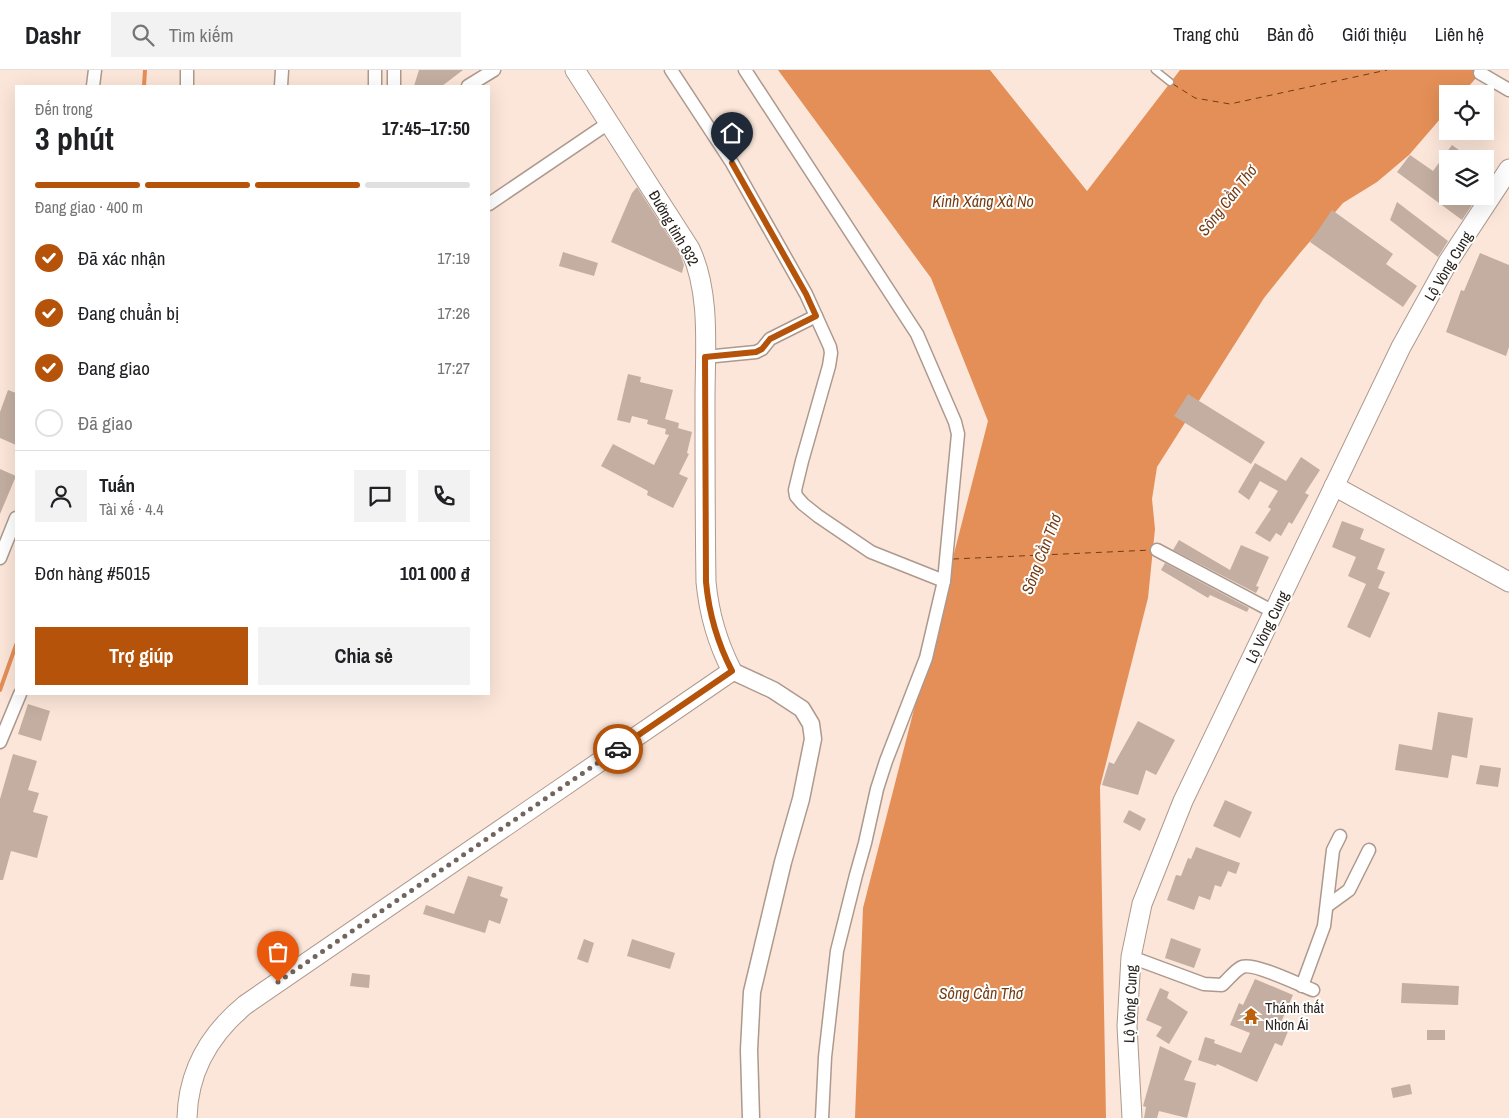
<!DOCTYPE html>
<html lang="vi">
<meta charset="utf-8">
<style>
:root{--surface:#fff;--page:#f2f2f2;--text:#202124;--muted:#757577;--line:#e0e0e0;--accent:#b45309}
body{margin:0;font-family:"Archivo Narrow",sans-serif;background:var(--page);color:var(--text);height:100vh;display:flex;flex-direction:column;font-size:19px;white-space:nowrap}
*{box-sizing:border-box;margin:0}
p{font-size:16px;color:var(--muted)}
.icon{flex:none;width:28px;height:28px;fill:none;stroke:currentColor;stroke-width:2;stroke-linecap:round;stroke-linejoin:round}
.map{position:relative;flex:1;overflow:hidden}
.drawer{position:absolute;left:15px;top:15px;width:475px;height:610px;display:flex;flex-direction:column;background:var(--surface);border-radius:0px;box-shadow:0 5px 20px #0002}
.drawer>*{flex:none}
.fabs{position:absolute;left:1439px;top:15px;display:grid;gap:10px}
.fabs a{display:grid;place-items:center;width:55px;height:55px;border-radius:0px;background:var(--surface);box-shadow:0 5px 20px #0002;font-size:25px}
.pin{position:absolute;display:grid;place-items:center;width:42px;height:42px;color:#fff;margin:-51px -21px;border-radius:50% 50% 50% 0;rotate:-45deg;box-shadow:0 0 5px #0007}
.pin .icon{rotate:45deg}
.courier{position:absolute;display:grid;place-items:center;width:50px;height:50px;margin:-25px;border:4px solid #b45309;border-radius:50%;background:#fff;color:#222;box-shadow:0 1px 6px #0007}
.headline em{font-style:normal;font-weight:700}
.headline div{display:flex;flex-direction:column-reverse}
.headline{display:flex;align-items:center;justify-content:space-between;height:85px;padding:0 20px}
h1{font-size:32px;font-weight:700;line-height:38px}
.bar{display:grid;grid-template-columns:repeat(4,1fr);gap:8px 5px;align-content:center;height:60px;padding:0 20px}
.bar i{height:6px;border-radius:4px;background:var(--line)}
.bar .active{background:var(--accent)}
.bar p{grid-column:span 4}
.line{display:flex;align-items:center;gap:12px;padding:0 20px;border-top:1px solid var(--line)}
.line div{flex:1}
.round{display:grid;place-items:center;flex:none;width:52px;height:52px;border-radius:0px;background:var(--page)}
ol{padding:0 20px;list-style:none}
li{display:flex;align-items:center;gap:15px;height:55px}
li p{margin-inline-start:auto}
li .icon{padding:5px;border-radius:50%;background:var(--accent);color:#fff;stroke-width:4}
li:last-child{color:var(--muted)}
li i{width:28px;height:28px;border:2px solid var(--line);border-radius:50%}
.primary-button{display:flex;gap:10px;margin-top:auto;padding:10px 20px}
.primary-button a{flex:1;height:58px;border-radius:0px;background:var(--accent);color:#fff;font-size:20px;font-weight:700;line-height:58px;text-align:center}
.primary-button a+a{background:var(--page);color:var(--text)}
header{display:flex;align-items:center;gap:30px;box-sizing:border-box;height:70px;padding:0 25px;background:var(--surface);border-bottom:1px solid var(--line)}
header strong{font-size:24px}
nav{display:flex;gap:28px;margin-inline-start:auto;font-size:18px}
.search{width:350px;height:45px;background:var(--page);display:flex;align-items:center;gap:12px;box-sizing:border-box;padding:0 18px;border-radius:0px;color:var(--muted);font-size:19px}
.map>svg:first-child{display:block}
</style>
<header>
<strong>Dashr</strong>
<div class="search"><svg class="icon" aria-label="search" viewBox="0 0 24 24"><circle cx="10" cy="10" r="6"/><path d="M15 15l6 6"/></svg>Tìm kiếm</div>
<nav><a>Trang chủ</a><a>Bản đồ</a><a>Giới thiệu</a><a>Liên hệ</a></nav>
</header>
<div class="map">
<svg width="1509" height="1048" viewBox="0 0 1509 1048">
<rect width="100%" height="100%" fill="#fce6d9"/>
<path fill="#e48f57" d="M778,0H990L1087,121L1180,0H1483L1462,24H1448L1447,41L1409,85L1377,112L1343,133L1300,183L1264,228L1157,397L1152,429L1155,459L1148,528L1100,717L1106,1048H855L863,838L988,351L931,208Z"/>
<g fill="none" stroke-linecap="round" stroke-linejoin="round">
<g stroke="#e48f57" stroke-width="4">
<path d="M144,16L145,0"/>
<path d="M0,620L16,575"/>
</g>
<g stroke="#733c13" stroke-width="1" stroke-dasharray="6 5" stroke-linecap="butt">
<path d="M1173,14L1195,28L1230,34L1387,0"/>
<path d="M953,489L1152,480"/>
</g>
</g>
<g fill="#c3aea1">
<path d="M419,0H463L442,16H414Z"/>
<path d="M1452,75L1471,89H1448V126H1478L1462,150L1397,102L1410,85L1433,101Z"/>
<path d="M637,117L680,184L684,195L682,203L611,172L632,123Z"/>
<path d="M1397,132L1448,171L1438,187L1390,150Z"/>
<path d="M1332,140L1393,184L1386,194L1417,216L1403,237L1310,172Z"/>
<path d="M563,182L598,193L594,206L559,196Z"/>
<path d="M1480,183L1509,195V277L1506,286L1446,262L1461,220L1464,221Z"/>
<path d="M628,304L641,307L640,312L673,320L665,349L679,353L678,358L692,362L687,383L689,384L679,404L688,408L673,438L647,425L648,421L601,396L613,374L654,395L669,365L665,364L666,359L647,354L648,350L632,346L630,353L617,350Z"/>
<path d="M8,320L16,323V375L0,368V342Z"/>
<path d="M1188,324L1265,372L1251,394L1174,346Z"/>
<path d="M1301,387L1320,400L1305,423L1309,425L1292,454L1289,452L1281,466L1276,463L1270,472L1255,463L1271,439L1268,437L1278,421L1260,411L1249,430L1238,422L1255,393L1286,411Z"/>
<path d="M0,399L16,406L0,444Z"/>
<path d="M1342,451L1364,459L1360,469L1385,479L1377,499L1385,502L1378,518L1390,523L1370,568L1347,557L1366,514L1348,506L1356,487L1332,477Z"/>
<path d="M1179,470L1230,500L1241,475L1269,487L1256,516L1259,517L1256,523L1173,480Z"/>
<path d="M1165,493L1249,538L1247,542L1210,525L1208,528L1161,500Z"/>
<path d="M28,634L50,641L41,671L18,664Z"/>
<path d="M1438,642L1473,648L1467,688L1452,685L1448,708L1395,700L1399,674L1432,680Z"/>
<path d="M1138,651L1175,670L1156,705L1146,700L1138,725L1102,715L1109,692L1114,694Z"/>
<path d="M13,684L37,691L28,720L39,723L33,742L48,746L37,788L11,781L3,810H0V729Z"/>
<path d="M1480,695L1501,698L1498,717L1476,714Z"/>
<path d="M1225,730L1252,742L1240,768L1213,756Z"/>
<path d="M1129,740L1146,749L1140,761L1123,752Z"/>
<path d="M1196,777L1240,793L1236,804L1228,801L1221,817L1215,815L1210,830L1199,826L1194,840L1167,830L1176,805L1181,806L1188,788L1191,789Z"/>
<path d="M468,806L503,817L500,826L508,829L500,854L489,850L485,863L423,844L426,835L454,844Z"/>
<path d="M1171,868L1201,879L1194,898L1165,888Z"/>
<path d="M584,869L594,873L588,893L577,889Z"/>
<path d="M632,869L675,883L670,899L627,886Z"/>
<path d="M352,903L370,905L369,918L350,916Z"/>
<path d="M1255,909L1293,925L1282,950L1291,954L1282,976L1275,973L1257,1012L1217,994L1216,996L1198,990L1205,967L1215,970L1214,973L1241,983L1250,963L1230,955L1239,933L1243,935Z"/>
<path d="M1402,913L1459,916L1458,935L1401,933Z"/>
<path d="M1160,918L1169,922L1167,928L1188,942L1169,974L1156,966L1162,957L1146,950Z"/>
<rect x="1427" y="960" width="18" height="10"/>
<path d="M1160,976L1192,991L1184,1010L1196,1013L1187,1048L1159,1041L1157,1048H1144L1146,1037L1143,1036Z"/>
<path d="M1410,1014L1412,1024L1393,1028L1391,1018Z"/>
</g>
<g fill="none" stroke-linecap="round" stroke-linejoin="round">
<g stroke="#ad998d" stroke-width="9">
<path id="service" d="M1155,0L1170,12"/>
</g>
<g stroke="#ad998d" stroke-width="15">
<g id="minor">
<path d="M671,0L732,93L806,224L830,277L831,283L829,296L802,391L795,420L796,426L803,434L818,446L871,482L944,511"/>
<path d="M745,0L917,264L955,352L958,364L944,511L926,588L886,691L877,719L865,773L856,805L837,881L825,987L822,1048"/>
<path d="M1480,3L1509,20"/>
<path d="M93,16L95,0"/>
<path d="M187,16V0"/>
<path d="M281,16L282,0"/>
<path d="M375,16V0"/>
<path d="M394,16V0"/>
<path d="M468,16L494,0"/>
<path d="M489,134L610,52"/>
<path d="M705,287L756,282L762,279L770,269L816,246"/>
<path d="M1157,480L1274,542"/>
<path d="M0,488L16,448"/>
<path d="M0,672L20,624"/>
<path d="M1327,836L1349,820L1369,780"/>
<path d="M1131,887L1204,914L1222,915C1228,910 1235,900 1242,897C1253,892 1300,915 1313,920"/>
<path d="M1302,916L1324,856L1333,780L1340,766"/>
</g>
</g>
<g stroke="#ad998d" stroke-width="19">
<path id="tertiary" d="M732,601L773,620L802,639L811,654L813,669L801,729L783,792L752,922L749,980L751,1048"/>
</g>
<g stroke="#ad998d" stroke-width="21">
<g id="secondary">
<path d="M1334,416L1509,512"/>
<path d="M187,1048C188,1001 210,964 245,935L732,601C717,572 709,544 706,512C705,451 705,390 705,329C705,281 711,223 690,179L575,0"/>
<path d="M1132,1048L1127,956L1131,887L1142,834L1183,731L1401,277L1448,192L1509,99"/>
</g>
</g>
<use href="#service" stroke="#fff" stroke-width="6"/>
<use href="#minor" stroke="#fff" stroke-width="12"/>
<use href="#tertiary" stroke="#fff" stroke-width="16"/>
<use href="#secondary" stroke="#fff" stroke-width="19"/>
</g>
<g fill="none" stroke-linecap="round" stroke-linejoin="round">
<path stroke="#72655e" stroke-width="5" stroke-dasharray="0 9" d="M278,912L618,679"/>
<path stroke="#b45309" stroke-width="6" d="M618,679L732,601C717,572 709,544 706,512L705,287L756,282L762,279L770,269L816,246L806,224L732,93"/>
</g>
<defs>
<g id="temple-bare" transform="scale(1.35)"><path d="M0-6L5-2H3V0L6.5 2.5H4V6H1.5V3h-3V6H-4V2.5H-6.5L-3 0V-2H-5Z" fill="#bc5f0e" stroke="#fff" stroke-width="2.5" paint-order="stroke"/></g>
</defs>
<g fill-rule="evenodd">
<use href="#temple-bare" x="1251" y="946"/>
</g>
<g text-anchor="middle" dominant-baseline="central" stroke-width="4" stroke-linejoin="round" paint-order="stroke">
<g font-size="15" fill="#27201b" stroke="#fff">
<text transform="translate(674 158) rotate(60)">Đường tỉnh 932</text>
<text transform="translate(1448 196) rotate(-59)">Lộ Vòng Cung</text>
<text transform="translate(1267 557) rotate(-64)">Lộ Vòng Cung</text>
<text transform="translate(1130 934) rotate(-88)">Lộ Vòng Cung</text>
</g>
<g font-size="15" fill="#27201b" stroke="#fff" text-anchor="start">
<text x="1265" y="937">Thánh thất<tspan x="1265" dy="17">Nhơn Ái</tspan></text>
</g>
<g font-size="16" font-style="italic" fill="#733c13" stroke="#fff">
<text transform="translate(1227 130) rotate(-52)">Sông Cần Thơ</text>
<text x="983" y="131">Kinh Xáng Xà No</text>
<text transform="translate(1041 484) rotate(-69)">Sông Cần Thơ</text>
<text x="981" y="923">Sông Cần Thơ</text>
</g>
</g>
</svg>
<div class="fabs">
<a><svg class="icon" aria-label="locate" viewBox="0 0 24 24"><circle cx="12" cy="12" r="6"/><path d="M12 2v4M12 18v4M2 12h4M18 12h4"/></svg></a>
<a><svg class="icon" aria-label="layers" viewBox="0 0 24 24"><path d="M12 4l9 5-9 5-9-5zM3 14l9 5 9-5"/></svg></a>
</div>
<div class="pin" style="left:278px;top:912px;background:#ea580c"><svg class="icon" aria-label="bag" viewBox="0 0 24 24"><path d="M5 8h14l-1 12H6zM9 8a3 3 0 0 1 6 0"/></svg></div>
<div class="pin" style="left:732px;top:93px;background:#1f2937"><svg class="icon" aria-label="home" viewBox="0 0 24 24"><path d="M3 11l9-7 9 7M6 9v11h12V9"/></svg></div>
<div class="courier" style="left:618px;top:679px"><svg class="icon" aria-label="car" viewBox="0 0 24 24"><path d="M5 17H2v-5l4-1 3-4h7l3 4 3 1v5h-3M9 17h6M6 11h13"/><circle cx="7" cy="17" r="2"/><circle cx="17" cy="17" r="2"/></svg></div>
<section class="drawer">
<div class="headline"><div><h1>3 phút</h1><p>Đến trong</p></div><em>17:45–17:50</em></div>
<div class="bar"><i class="active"></i><i class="active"></i><i class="active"></i><i></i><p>Đang giao · 400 m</p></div>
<ol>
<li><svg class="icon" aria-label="check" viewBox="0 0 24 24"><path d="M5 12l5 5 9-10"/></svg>Đã xác nhận<p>17:19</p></li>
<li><svg class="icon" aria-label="check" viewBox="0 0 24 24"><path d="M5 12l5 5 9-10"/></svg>Đang chuẩn bị<p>17:26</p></li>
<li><svg class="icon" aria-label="check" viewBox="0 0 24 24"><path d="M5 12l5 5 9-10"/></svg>Đang giao<p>17:27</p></li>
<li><i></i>Đã giao</li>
</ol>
<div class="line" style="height:90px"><a class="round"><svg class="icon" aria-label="person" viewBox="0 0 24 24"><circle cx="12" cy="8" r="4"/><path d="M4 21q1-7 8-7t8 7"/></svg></a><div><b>Tuấn</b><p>Tài xế · 4.4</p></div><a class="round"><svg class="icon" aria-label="chat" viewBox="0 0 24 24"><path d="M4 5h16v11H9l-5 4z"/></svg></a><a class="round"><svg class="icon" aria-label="phone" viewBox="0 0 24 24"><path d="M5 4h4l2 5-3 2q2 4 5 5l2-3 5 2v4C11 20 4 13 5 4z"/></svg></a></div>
<div class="line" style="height:65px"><div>Đơn hàng #5015</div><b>101 000 ₫</b></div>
<div class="primary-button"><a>Trợ giúp</a><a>Chia sẻ</a></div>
</section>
</div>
